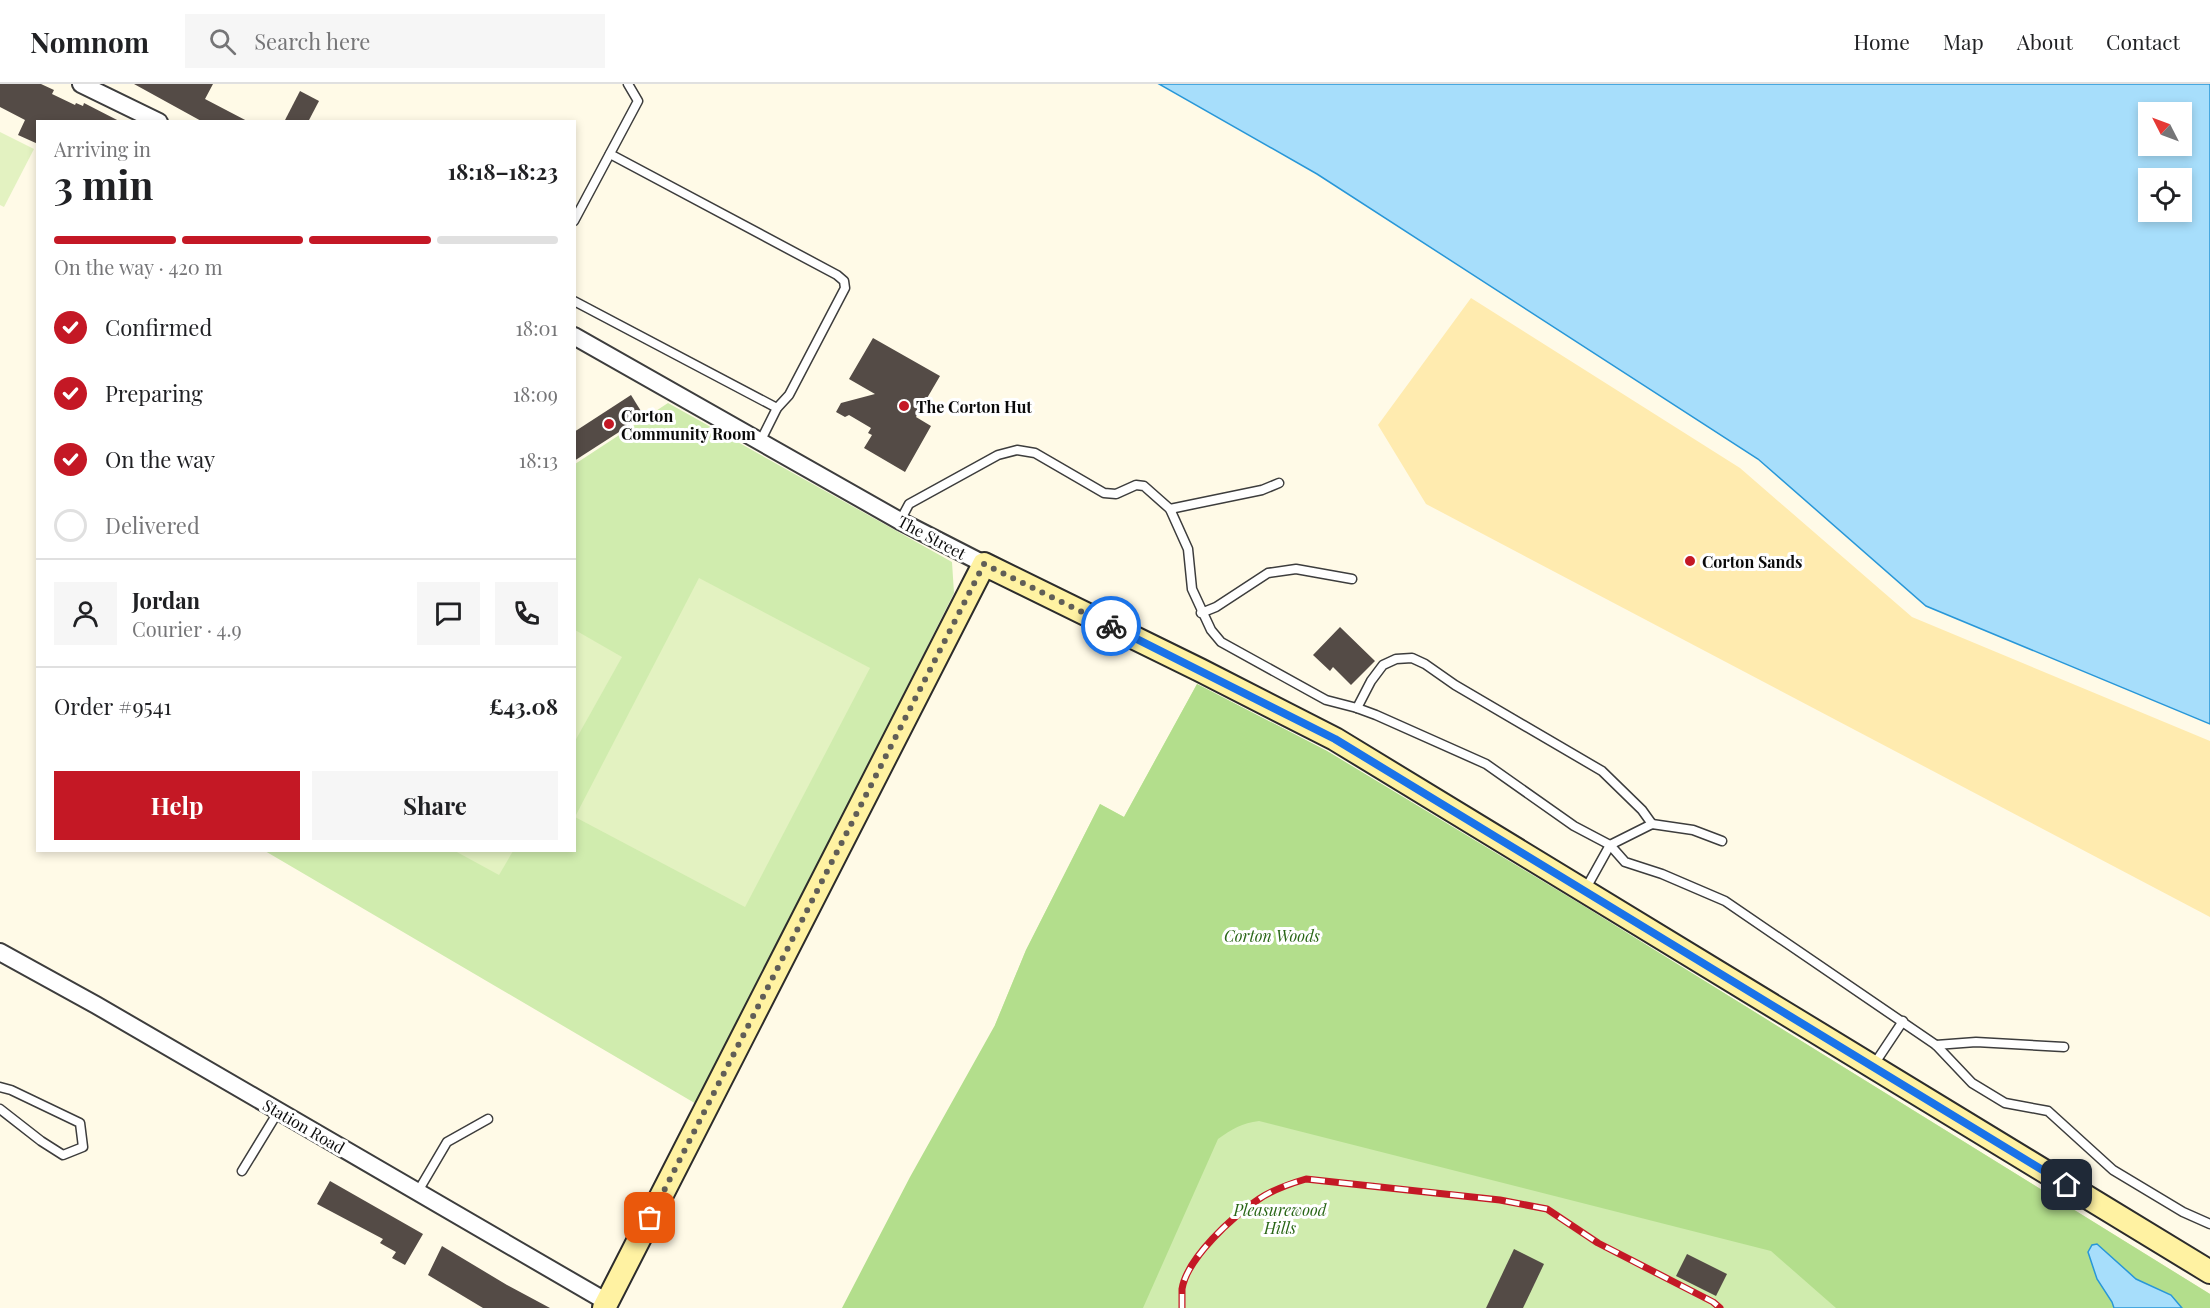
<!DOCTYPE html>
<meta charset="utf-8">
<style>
:root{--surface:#fff;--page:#f6f6f6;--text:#202124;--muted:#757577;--line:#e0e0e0;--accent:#c41825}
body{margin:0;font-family:"Playfair Display",serif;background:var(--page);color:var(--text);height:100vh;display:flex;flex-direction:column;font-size:22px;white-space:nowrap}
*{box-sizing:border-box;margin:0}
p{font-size:20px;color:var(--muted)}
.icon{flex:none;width:33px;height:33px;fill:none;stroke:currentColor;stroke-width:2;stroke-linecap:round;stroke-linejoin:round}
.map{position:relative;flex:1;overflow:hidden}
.drawer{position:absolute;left:36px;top:36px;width:540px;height:732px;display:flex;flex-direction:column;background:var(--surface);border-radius:0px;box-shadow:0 3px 9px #0003}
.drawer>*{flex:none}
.needle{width:39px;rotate:312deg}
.buttons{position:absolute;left:2138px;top:18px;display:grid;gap:12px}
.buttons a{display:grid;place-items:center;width:54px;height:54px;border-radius:0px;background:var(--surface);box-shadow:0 3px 9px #0003;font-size:30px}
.pin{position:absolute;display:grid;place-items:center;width:51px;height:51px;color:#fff;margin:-26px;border-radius:12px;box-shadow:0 3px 9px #0006}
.courier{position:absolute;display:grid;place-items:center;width:60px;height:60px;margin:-30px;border:4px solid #1a73e8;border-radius:50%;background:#fff;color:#222;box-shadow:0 2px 8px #0007}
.headline em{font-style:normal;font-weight:700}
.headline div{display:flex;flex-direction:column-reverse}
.headline{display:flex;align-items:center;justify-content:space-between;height:102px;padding:0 18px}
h1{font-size:39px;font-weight:700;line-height:45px}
.bar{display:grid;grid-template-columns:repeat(4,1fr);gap:9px 6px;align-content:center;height:72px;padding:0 18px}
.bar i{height:8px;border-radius:4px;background:var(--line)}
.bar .selected{background:var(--accent)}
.bar p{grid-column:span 4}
.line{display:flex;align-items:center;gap:15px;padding:0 18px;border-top:2px solid var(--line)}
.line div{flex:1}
.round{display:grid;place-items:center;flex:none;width:63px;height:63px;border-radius:0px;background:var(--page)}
ol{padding:0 18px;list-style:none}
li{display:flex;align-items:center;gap:18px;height:66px}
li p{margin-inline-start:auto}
li .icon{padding:6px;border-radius:50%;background:var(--accent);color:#fff;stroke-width:4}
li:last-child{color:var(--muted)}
li i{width:33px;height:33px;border:3px solid var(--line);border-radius:50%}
.button{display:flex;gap:12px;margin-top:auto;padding:12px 18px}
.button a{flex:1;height:69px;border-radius:0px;background:var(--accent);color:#fff;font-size:24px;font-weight:700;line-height:69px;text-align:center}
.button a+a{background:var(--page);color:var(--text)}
header{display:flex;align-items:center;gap:36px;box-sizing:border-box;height:84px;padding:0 30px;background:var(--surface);border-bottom:2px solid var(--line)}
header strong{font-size:28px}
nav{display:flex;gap:33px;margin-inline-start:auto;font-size:21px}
.search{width:420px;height:54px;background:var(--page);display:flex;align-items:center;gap:15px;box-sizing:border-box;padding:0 21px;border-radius:0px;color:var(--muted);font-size:22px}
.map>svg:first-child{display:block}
</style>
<header>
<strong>Nomnom</strong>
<div class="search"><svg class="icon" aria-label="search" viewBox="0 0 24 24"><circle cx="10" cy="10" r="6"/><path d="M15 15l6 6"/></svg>Search here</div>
<nav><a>Home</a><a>Map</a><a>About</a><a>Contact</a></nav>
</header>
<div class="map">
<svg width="2210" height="1224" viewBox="0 0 2210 1224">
<rect width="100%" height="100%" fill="#fffae7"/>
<g fill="#d0ecae">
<path d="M668,319L952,478L954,509L698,1021L265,767L574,766L575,380Z"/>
<path d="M1197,600L1327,667L1582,821L2210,1210V1224H1008L995,941L1026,866L1100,720L1124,733Z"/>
</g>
<path fill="#b3de8c" d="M1197,600L1327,667L1582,821L2210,1210V1224H1836L1771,1167L1259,1037C1242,1039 1232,1045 1218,1055L1143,1224H842L910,1093L995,941L1026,866L1100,720L1124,733Z"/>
<path fill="#ffebaf" d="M1471,214L1740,384L1912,533L2210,657V833L1426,420L1378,341Z"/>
<g fill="#e3f2c1">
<path d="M0,48L34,65L4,123L0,121Z"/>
<path d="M699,494L870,584L745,823L575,733Z"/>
<path d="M575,546L622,573L575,657Z"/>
<path d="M455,767H513L499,791Z"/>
</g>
<g fill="#a7defb" stroke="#2897d8" stroke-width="1.5" fill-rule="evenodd">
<path d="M1159,0H2210V640L1926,522L1758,375L1317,90ZM2148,28H2181V62H2148ZM2148,94H2181V128H2148Z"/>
<path d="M2097,1160L2136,1195L2171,1211L2182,1224H2114L2112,1218L2097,1195L2088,1168L2092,1161Z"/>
</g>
<g fill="#544b46">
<path d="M0,0H41L54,6L52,10L75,21L76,19L83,22L84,19L121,38H38V60L18,51L25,36L0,23Z"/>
<path d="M134,0H213L205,15L249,38H203Z"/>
<path d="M300,7L319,17L308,38H284Z"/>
<path d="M873,254L940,292L916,333L931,342L905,388L864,364L872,351L868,349L871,344L849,331L845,333L836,328L841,319L875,310L849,295Z"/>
<path d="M631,311L644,332L574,377V348Z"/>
<path d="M1340,543L1375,577L1351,601L1333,583L1330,587L1313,571Z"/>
<path d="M330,1097L423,1150L405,1181L392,1174L396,1168L380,1159L383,1155L317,1120Z"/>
<path d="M442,1162L507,1201L550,1224H483L428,1191Z"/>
<path d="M1514,1165L1544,1180L1523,1224H1486Z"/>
<path d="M1687,1170L1727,1190L1716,1212L1676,1192Z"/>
</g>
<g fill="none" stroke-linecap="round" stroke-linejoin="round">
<g stroke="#3d3d3d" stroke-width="11">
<g id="service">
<path d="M610,70L837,191L844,197L845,204L789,311L777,324L760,358"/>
<path d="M574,137L638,17L628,0"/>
<path d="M574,217L777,324"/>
<path d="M1170,425L1262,406L1279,399"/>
<path d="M900,437L909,420L998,371L1017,366L1035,369L1104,409L1116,410L1136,401L1144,402L1170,425L1188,465L1192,505L1211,546L1221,558L1326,616L1357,624L1376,631L1486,680L1574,742L1610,761L1625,778L1662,790L1725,817L1936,961L1972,999L2005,1019L2048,1027L2113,1086L2183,1128L2210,1140"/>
<path d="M1201,529L1216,523L1268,489L1296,485L1352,495"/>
<path d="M1357,624L1371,597L1383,581L1396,575L1412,574L1425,580L1455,601L1602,687L1642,726L1652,740"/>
<path d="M1585,806L1610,761L1652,740L1693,746L1722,757"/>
<path d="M1936,961L1976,958L2064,963"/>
<path d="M1873,982L1903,937"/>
<path d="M0,1003L11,1006L80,1039L83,1063L63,1071L41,1057L0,1025"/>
<path d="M242,1087L278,1028"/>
<path d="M417,1109L447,1058L488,1035"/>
</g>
</g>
<g stroke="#3d3d3d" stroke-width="20">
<g id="minor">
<path d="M81,0L159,38"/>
<path d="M574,252L900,437L984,480"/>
<path d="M0,868L96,921L607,1218"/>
</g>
</g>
<g stroke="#2c2c2c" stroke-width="26">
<path id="secondary" d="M604,1224L984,480L1200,586L1335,655L2210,1188"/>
</g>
<use href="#service" stroke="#fff" stroke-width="8"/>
<use href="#minor" stroke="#fff" stroke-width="16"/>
<use href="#secondary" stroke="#fff2a2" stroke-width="22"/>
<g stroke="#c41825" stroke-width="7">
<path id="rail" d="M1182,1224C1182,1218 1182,1211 1182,1205C1187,1174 1233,1132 1259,1115C1274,1105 1289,1100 1306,1095L1500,1116L1547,1125L1598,1159L1713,1218L1720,1224"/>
</g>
<use href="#rail" stroke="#fff" stroke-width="4.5" stroke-dasharray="14" stroke-linecap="butt"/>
</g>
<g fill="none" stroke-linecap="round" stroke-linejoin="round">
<path stroke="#605e57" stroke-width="6" stroke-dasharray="0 10.8" d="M650,1134L984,480L1111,542"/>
<path stroke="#1a73e8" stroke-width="8" d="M1111,542L1335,655L2067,1101"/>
</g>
<g fill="#c41825" stroke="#fff" stroke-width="2">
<circle cx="904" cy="322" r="6"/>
<circle cx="609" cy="340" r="6"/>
<circle cx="1690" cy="477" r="6"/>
</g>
<g text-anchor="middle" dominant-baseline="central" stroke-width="6" stroke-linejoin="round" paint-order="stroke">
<g font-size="16" font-weight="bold" fill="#0a0a0a" stroke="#fff" text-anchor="start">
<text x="916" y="322">The Corton Hut</text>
<text x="621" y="331">Corton<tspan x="621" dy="18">Community Room</tspan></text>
<text x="1702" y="477">Corton Sands</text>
</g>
<g font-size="16" fill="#0a0a0a" stroke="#fff">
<text transform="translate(932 453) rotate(28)">The Street</text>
<text transform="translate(304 1042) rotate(30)">Station Road</text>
</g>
<g font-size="16" font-style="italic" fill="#296616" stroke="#fff">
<text x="1272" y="851">Corton Woods</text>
<text x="1280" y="1125">Pleasurewood<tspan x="1280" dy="18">Hills</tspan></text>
</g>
</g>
</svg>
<div class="buttons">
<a><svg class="needle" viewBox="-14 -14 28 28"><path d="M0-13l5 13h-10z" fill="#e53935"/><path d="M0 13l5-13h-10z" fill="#757577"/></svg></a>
<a><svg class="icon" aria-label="locate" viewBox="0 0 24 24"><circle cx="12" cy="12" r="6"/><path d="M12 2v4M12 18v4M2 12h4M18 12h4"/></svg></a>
</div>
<div class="pin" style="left:650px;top:1134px;background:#ea580c"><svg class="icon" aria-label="bag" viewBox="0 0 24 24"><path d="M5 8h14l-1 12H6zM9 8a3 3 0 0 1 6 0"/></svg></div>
<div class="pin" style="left:2067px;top:1101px;background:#1f2937"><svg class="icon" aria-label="home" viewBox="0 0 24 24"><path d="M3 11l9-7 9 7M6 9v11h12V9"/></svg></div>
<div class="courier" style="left:1111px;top:542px"><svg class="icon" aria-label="bike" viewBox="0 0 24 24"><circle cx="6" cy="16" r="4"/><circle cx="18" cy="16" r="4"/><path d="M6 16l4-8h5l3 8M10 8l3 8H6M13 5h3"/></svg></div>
<section class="drawer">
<div class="headline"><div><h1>3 min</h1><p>Arriving in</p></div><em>18:18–18:23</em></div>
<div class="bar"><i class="selected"></i><i class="selected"></i><i class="selected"></i><i></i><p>On the way · 420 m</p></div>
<ol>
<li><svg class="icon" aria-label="check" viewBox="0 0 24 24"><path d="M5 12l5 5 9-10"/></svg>Confirmed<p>18:01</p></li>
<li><svg class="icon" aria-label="check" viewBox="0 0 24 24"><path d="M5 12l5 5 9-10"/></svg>Preparing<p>18:09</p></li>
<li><svg class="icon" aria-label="check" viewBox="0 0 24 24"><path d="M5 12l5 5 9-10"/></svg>On the way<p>18:13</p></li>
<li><i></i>Delivered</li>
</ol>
<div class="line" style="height:108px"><a class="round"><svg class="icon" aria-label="person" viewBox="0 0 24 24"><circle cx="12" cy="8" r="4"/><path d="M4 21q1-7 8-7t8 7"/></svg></a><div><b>Jordan</b><p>Courier · 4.9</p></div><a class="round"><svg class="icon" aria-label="chat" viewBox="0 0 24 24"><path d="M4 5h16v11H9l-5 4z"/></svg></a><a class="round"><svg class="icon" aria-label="phone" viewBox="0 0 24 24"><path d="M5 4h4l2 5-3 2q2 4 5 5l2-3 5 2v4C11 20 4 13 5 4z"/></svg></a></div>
<div class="line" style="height:78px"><div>Order #9541</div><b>£43.08</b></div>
<div class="button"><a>Help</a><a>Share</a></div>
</section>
</div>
